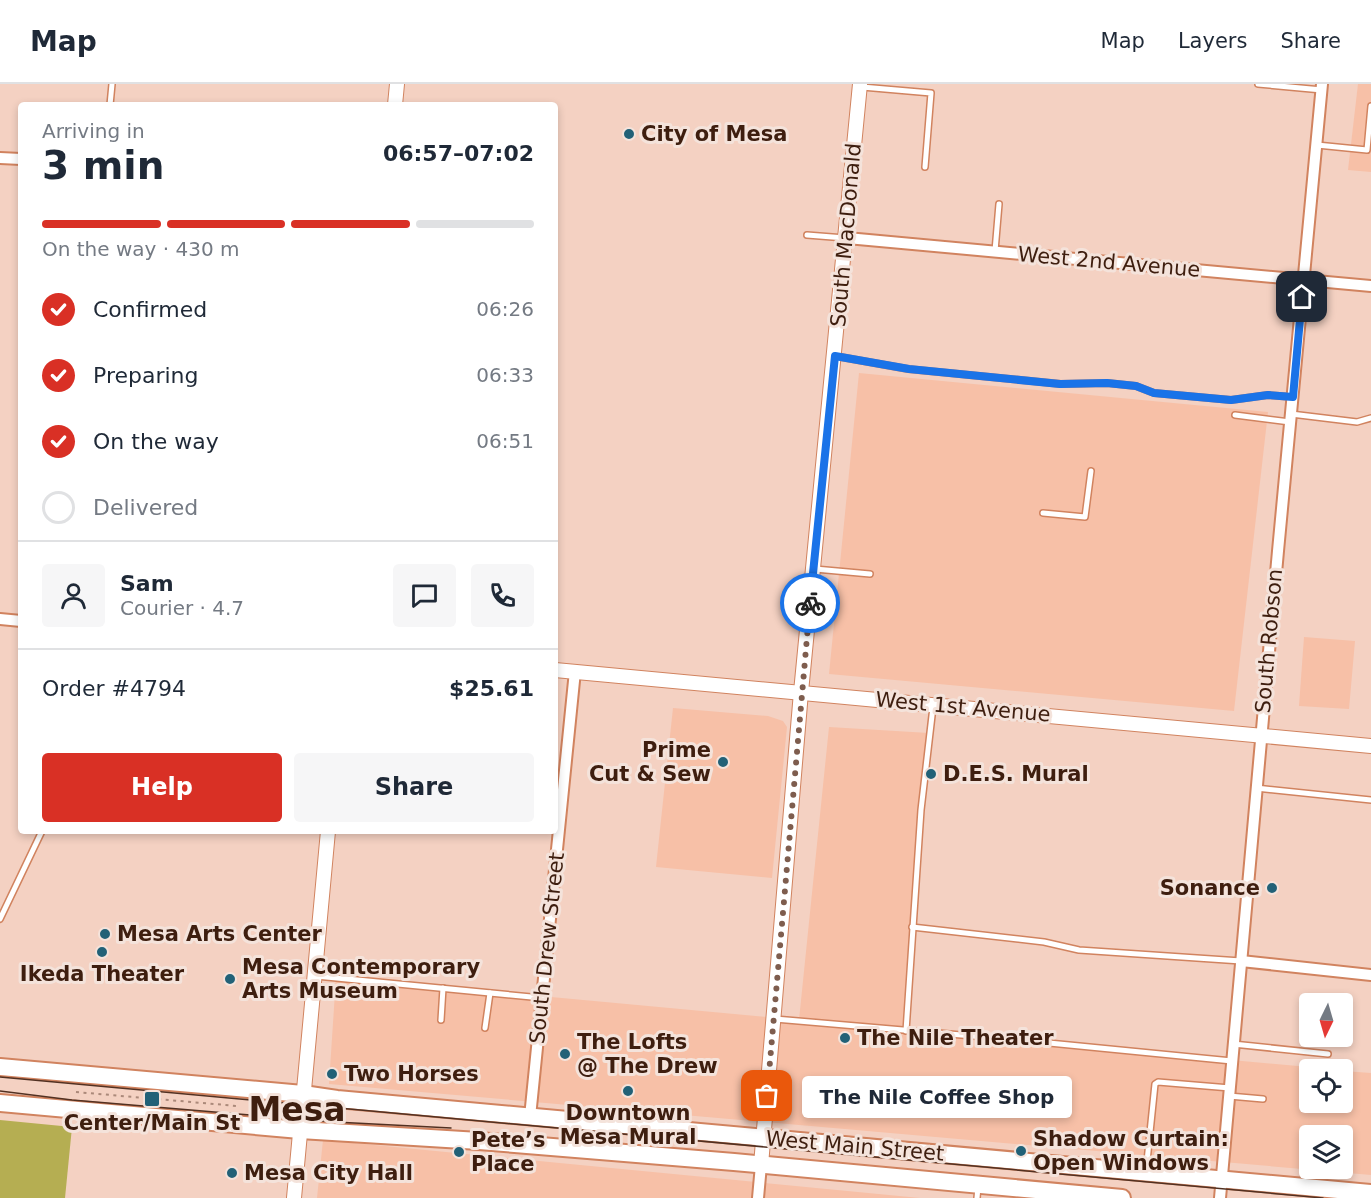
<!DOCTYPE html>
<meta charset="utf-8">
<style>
:root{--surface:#fff;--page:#f6f6f7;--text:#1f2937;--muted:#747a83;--line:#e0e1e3;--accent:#d93025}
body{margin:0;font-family:"DejaVu Sans",sans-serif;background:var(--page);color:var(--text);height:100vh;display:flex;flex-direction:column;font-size:22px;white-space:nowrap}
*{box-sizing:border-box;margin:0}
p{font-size:20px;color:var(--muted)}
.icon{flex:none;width:33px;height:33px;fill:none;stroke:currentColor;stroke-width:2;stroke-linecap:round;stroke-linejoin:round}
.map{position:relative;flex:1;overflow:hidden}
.details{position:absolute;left:18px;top:18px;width:540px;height:732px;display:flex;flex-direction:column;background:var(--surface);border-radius:6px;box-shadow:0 3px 9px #0003}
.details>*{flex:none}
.needle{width:39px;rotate:185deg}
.buttons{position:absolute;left:1299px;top:909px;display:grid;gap:12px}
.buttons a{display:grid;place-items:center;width:54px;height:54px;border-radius:6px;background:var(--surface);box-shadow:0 3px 9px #0003;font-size:30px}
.pin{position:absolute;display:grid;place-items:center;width:51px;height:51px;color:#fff;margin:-26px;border-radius:12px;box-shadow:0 3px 9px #0006}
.courier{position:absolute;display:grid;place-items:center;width:60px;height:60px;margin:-30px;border:4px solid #1a73e8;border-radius:50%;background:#fff;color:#222;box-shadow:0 2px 8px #0007}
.bubble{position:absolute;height:42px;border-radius:6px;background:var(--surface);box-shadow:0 3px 9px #0003;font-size:20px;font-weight:700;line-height:42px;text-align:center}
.headline em{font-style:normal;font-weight:700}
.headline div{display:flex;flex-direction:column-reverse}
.headline{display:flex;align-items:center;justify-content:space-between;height:102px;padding:0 24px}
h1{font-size:39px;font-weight:700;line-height:45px}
.bar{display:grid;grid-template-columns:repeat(4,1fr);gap:9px 6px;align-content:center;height:72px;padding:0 24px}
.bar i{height:8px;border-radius:4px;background:var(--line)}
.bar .current{background:var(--accent)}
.bar p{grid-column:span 4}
.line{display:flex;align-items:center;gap:15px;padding:0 24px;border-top:2px solid var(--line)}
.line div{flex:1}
.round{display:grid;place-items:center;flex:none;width:63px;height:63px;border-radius:6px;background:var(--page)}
ol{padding:0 24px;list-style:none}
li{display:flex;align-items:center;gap:18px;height:66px}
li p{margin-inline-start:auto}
li .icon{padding:6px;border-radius:50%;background:var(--accent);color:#fff;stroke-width:4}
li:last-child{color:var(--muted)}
li i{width:33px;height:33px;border:3px solid var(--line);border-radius:50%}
.cta{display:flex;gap:12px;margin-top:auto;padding:12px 24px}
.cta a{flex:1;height:69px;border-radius:6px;background:var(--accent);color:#fff;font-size:24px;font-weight:700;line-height:69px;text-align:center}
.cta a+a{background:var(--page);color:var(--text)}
header{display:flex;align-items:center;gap:36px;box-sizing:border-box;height:84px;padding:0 30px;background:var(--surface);border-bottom:2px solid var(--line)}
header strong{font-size:28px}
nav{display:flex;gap:33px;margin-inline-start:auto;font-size:21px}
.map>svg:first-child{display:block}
</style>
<header>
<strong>Map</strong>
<nav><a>Map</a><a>Layers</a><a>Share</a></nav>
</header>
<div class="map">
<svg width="1371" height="1114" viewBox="0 0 1371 1114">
<rect width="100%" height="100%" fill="#f4d1c2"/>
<g fill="#f7c0a7" fill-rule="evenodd">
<path d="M1358,0H1371V88L1348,86Z"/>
<path d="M859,289L1268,328L1234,627L829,590Z"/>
<path d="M1304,553L1355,557L1349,625L1299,622Z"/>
<path d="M673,624L768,632L783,637L787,643L772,794L656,783Z"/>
<path d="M829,643L929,649L902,946L1331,985L1310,986V1018H1342L1343,987L1371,989V1091L329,1000L336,893L799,936ZM1310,1052H1342V1084H1310Z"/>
<path d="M323,1056L920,1114H317Z"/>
</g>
<path fill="#b5ae52" d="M0,1036L72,1043L65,1114H0Z"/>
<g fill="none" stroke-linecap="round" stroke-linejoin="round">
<g stroke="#d1835f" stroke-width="8">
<g id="service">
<path d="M1258,0L1322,6"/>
<path d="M862,3L931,9L925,83"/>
<path d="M110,21L112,0"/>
<path d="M1317,61L1367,66L1371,22"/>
<path d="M807,151L845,154"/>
<path d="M995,167L999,120"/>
<path d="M835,272L908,285L1061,300L1107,299L1136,302L1154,309L1231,316L1268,311L1293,313"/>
<path d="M1291,330L1357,338L1371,334"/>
<path d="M1235,331L1290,338"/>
<path d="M1043,429L1085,433L1091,387"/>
<path d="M815,485L870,490"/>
<path d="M1256,704L1371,716"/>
<path d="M0,835L42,747"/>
<path d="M912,843L1044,858L1079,866L1241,877"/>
<path d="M316,892L542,914"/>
<path d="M775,935L1008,955L1232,977"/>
<path d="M441,936L443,904"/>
<path d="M485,944L490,909"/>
<path d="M906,947L921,726L933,623"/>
<path d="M1233,960L1328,970"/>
<path d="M1229,1012L1263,1015"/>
<path d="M1146,1087L1155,1000L1158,998L1230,1004"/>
<path d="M977,1114L978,1103"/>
</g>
</g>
<g stroke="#d1835f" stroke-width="14">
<g id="minor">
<path d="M0,74L21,75"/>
<path d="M847,154L1371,202"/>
<path d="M0,535L21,537"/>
<path d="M1241,877L1371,891"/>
<path d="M530,1033L575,587"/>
<path d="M758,1114L761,1081"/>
<path d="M1220,1114L1278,467L1322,0"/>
</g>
</g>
<g stroke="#d1835f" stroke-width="16">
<g id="tertiary">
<path d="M395,21L397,0"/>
<path d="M555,586L1371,662"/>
<path d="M761,1081L801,608L860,0"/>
<path d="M294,1114L328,747"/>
</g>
</g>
<g stroke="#d1835f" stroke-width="20">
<g id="primary">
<path d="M0,983L303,1010L337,1015L1371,1109"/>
<path d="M0,1019L300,1046L479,1057L734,1078L1122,1114"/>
</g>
</g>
<path stroke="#ab897a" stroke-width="2" stroke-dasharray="3 4.5" stroke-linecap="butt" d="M76,1008L237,1022"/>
<use href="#service" stroke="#fff" stroke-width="5"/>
<use href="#minor" stroke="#fff" stroke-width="10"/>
<use href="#tertiary" stroke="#fff" stroke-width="14"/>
<use href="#primary" stroke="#fff" stroke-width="16"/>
<g stroke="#523122" stroke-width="1.5">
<path d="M0,993L1323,1114"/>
<path d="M0,1007L72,1016L335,1038L451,1044"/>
</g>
</g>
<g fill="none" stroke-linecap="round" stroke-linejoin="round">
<path stroke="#7e5d4e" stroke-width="6" stroke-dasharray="0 10.8" d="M767,1012L810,519"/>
<path stroke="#1a73e8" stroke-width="8" d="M810,519L835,272L909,285L1060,300L1107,299L1136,302L1154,309L1231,316L1268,311L1293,313L1302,213"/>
</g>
<g fill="#226177" stroke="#f4e3db" stroke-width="2">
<circle cx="629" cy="50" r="6"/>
<circle cx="723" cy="678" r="6"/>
<circle cx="931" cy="690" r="6"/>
<circle cx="1272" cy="804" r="6"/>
<circle cx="105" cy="850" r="6"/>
<circle cx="102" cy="868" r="6"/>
<circle cx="230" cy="895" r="6"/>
<circle cx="845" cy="954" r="6"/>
<circle cx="565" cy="970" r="6"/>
<circle cx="332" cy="990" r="6"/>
<circle cx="628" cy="1007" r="6"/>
<rect x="144" y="1007" width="16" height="16" rx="3"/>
<circle cx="1021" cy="1067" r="6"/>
<circle cx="459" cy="1068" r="6"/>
<circle cx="232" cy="1089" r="6"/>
</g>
<g text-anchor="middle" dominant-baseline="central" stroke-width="6" stroke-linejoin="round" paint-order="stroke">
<g font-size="21" font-weight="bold" fill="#3e1e0f" stroke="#f4e3db" text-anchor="start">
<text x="641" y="50">City of Mesa</text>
<text x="711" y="666" text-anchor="end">Prime<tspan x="711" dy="24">Cut &amp; Sew</tspan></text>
<text x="943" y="690">D.E.S. Mural</text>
<text x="1260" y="804" text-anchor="end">Sonance</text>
<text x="117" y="850">Mesa Arts Center</text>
<text x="242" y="883">Mesa Contemporary<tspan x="242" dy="24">Arts Museum</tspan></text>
<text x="102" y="890" text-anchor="middle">Ikeda Theater</text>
<text x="857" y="954">The Nile Theater</text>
<text x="577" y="958">The Lofts<tspan x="577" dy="24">@ The Drew</tspan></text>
<text x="344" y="990">Two Horses</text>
<text x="628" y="1029" text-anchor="middle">Downtown<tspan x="628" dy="24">Mesa Mural</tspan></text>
<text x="152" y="1039" text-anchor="middle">Center/Main St</text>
<text x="1033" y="1055">Shadow Curtain:<tspan x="1033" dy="24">Open Windows</tspan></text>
<text x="471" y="1056">Pete’s<tspan x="471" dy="24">Place</tspan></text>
<text x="244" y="1089">Mesa City Hall</text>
</g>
<g font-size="21" fill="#3e1e0f" stroke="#f4e3db">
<text transform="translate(846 151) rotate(-85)">South MacDonald</text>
<text transform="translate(1109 178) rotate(5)">West 2nd Avenue</text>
<text transform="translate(1269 557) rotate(-85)">South Robson</text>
<text transform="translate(963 623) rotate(5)">West 1st Avenue</text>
<text transform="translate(547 864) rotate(-84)">South Drew Street</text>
<text transform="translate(855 1062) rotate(5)">West Main Street</text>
</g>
<g font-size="33" font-weight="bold" fill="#3e1e0f" stroke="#f4e3db">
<text x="297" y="1025">Mesa</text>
</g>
</g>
</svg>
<div class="buttons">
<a><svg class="needle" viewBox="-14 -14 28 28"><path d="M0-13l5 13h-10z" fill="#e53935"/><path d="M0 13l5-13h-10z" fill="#747a83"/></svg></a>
<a><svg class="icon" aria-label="locate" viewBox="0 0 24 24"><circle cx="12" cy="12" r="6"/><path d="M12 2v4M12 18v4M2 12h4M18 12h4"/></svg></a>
<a><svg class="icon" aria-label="layers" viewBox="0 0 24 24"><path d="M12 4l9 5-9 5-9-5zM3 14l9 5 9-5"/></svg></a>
</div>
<div class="pin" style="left:767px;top:1012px;background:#ea580c"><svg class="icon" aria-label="bag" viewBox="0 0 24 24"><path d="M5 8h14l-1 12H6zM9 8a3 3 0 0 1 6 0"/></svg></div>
<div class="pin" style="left:1302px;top:213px;background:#1f2937"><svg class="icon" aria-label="home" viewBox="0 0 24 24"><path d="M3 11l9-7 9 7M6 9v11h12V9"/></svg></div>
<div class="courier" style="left:810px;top:519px"><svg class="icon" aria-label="bike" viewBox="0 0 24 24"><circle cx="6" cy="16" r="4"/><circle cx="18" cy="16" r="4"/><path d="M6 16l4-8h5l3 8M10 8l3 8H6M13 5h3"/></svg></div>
<div class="bubble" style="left:802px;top:992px;width:270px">The Nile Coffee Shop</div>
<section class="details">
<div class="headline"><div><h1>3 min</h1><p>Arriving in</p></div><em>06:57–07:02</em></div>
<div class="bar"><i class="current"></i><i class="current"></i><i class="current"></i><i></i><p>On the way · 430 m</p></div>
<ol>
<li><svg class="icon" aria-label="check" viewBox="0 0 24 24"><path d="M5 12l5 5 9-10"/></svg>Confirmed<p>06:26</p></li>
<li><svg class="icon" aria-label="check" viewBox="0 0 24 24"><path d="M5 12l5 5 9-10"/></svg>Preparing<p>06:33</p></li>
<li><svg class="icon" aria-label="check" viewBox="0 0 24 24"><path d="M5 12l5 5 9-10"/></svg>On the way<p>06:51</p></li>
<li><i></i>Delivered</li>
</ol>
<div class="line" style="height:108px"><a class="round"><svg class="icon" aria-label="person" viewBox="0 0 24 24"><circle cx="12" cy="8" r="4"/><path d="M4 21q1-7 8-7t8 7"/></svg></a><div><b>Sam</b><p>Courier · 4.7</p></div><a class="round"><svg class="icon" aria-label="chat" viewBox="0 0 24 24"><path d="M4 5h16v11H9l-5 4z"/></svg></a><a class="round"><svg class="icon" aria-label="phone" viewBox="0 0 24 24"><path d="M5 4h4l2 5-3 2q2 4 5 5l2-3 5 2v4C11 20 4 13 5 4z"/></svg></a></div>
<div class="line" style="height:78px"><div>Order #4794</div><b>$25.61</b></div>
<div class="cta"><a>Help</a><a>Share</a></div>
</section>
</div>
